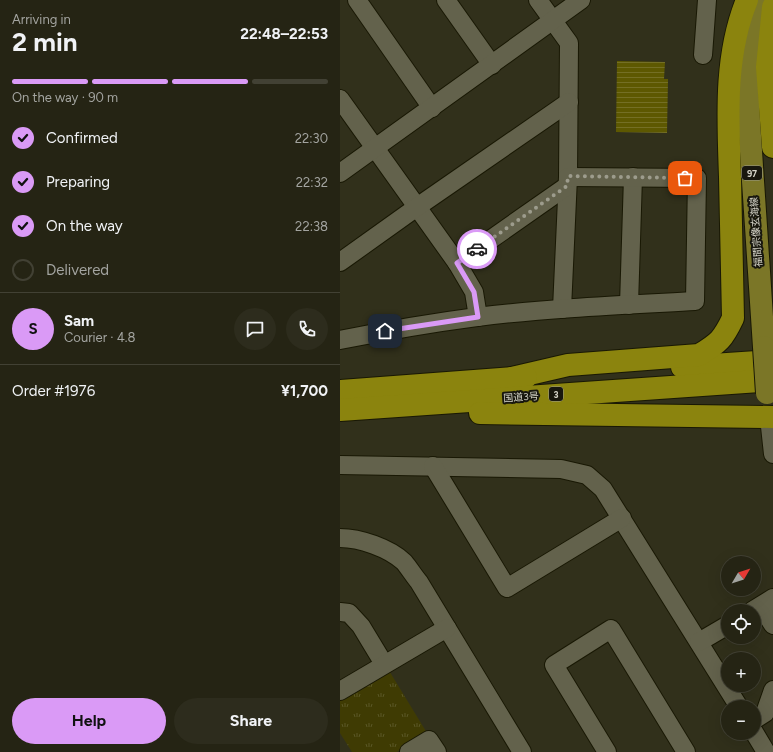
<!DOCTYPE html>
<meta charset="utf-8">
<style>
:root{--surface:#252414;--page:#2d2c1d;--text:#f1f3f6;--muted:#a3a4a0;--line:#424134;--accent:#da9af6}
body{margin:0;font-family:Figtree,"Noto Sans JP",sans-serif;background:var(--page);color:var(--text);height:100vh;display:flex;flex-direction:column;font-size:15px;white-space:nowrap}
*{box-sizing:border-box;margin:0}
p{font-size:13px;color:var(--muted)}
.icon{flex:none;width:22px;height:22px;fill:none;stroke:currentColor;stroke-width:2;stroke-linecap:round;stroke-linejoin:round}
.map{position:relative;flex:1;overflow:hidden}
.details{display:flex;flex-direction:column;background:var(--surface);width:340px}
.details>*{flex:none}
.needle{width:26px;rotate:51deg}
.buttons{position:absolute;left:381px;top:556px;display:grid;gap:8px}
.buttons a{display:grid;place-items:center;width:40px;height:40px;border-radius:50%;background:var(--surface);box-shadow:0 4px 16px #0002,0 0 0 1px var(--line);font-size:20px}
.pin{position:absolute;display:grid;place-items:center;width:34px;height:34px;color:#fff;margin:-17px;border-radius:8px;box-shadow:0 2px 6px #0006}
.courier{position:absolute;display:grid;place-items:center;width:40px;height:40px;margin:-20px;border:3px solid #da9af6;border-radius:50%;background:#fff;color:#222;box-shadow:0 1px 5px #0007}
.head em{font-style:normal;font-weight:700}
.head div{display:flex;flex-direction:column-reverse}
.head{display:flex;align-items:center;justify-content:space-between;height:68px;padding:0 12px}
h1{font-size:26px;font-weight:700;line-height:30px}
.bar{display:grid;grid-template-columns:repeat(4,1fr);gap:6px 4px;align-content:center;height:48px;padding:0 12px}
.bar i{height:5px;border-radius:3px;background:var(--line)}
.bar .current{background:var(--accent)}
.bar p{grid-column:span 4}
.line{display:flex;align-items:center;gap:10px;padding:0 12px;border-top:1px solid var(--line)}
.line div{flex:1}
.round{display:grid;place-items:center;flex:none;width:42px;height:42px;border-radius:21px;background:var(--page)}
ol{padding:0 12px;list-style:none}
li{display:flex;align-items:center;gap:12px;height:44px}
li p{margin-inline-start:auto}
li .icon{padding:4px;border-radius:50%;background:var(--accent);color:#111;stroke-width:4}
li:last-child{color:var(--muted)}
li i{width:22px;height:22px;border:2px solid var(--line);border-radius:50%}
.cta{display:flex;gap:8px;margin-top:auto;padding:8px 12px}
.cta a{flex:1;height:46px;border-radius:24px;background:var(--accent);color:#111;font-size:16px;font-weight:700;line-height:46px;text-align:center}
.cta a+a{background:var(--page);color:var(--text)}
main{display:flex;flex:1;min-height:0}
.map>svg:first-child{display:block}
</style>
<main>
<section class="details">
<div class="head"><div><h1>2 min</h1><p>Arriving in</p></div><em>22:48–22:53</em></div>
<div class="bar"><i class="current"></i><i class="current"></i><i class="current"></i><i></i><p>On the way · 90 m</p></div>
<ol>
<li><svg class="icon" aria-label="check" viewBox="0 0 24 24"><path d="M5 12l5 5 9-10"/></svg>Confirmed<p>22:30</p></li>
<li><svg class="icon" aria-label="check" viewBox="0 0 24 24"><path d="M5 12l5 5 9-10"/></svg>Preparing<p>22:32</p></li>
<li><svg class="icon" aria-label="check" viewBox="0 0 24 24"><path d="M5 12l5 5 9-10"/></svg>On the way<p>22:38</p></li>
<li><i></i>Delivered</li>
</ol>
<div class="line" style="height:72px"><b class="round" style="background:var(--accent);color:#111">S</b><div><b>Sam</b><p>Courier · 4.8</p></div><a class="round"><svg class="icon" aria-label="chat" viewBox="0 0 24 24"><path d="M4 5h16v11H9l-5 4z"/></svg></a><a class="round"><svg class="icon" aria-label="phone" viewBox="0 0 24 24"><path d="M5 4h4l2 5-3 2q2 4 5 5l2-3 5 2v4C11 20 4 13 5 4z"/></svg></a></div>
<div class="line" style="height:52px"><div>Order #1976</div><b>¥1,700</b></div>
<div class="cta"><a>Help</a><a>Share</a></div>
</section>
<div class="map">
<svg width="433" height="752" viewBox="0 0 433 752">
<defs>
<pattern id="grass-tufts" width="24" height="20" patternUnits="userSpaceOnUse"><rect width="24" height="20" fill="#3f3b03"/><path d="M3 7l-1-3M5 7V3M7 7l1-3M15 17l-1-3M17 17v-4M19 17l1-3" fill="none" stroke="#5a5726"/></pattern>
<pattern id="water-rules" width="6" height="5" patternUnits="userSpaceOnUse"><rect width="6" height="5" fill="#5d5801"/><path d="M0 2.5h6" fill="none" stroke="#746f25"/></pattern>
</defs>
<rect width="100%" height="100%" fill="#31301b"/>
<path fill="url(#grass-tufts)" d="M48,669L87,733L57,752H12L0,733V698Z"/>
<path fill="url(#water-rules)" d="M277,61L325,62L324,79H328L327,133L276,132Z"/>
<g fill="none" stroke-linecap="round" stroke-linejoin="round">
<g stroke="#191804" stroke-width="20">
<g id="minor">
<path d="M17,0L92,108"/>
<path d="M106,0L152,65"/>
<path d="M198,0L229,43L228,177L222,309"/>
<path d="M363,55L367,0"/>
<path d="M0,99L117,263L134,292L138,317"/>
<path d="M0,173L241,0"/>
<path d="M0,262L77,207L229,102"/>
<path d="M117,263L227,186"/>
<path d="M289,305L293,177"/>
<path d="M0,340C45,331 91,323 137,317C209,308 282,305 355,301L357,178L228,177"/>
<path d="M429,417L433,454"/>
<path d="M0,465L221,469L247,475L263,489L399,707"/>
<path d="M93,466L167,588L282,518"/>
<path d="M0,538C20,538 49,548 64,562C69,568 74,576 79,582L182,752"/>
<path d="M421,606L433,625"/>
<path d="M412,611L433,598"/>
<path d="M0,612L9,613L21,626L44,664"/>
<path d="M359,642L388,625"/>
<path d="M0,691L107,628"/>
<path d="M414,720L425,713L433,690"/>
<path d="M414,732L426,752"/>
<path d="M69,752L89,740L97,752"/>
<path d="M267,752L214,665L271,629L346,752"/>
</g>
</g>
<g stroke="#191804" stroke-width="24">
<path id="major" d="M419,0L413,28L407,76L409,121L424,347"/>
</g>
<g stroke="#191804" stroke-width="24">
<g id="highway">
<path d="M433,7L427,67L433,147"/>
<path d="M342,367L433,361"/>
<path d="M172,378L228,365L359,355C379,343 383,339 393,318C392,271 391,224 390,177C388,118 384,56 407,0"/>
<path d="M0,391L186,377"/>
<path d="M0,410L433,380"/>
<path d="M140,413L433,417"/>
</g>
</g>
<use href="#minor" stroke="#63624c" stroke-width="18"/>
<use href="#major" stroke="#7b7627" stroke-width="22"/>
<use href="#highway" stroke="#8b840e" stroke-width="22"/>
<g stroke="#191804" stroke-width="24" stroke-linecap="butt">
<path id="major-bridge" d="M424,347L427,393"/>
</g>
<use href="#major-bridge" stroke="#7b7627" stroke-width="22"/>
</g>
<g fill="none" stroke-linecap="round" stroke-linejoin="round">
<path stroke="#9d9c8d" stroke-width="4" stroke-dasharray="0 7.2" d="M137,249L227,186L228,176L345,178"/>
<path stroke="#da9af6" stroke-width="5" d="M45,331L138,317L134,292L117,263L137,249"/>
</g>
<g text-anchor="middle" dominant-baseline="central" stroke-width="4" stroke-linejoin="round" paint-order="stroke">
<g fill="#18170e" stroke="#9e9d92" stroke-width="1">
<rect x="402" y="166" width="20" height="14" rx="3"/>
<rect x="209" y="387" width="14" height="14" rx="3"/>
</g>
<g font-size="9" font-weight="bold" fill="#d7d6ca">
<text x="412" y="173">97</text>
<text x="216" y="394">3</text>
</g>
<g font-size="10" fill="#d7d6ca" stroke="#18170e">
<text transform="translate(416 232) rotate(-94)">福間宗像玄海線</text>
<text transform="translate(181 397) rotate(-4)">国道3号</text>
</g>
</g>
</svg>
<div class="buttons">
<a><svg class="needle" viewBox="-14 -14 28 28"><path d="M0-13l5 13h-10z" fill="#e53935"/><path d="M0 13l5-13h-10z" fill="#a3a4a0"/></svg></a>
<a><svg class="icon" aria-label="locate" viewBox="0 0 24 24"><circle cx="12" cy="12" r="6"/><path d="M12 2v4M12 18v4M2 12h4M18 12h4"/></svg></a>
<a>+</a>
<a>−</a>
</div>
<div class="pin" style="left:345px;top:178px;background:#ea580c"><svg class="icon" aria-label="bag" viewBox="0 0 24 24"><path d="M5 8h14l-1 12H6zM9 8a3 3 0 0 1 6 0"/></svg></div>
<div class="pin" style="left:45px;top:331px;background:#1f2937"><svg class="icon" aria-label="home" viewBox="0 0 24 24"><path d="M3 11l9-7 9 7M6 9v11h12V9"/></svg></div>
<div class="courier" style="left:137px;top:249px"><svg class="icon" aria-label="car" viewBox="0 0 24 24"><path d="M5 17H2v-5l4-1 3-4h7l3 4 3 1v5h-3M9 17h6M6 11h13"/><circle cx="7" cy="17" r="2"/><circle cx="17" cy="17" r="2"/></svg></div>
</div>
</main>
